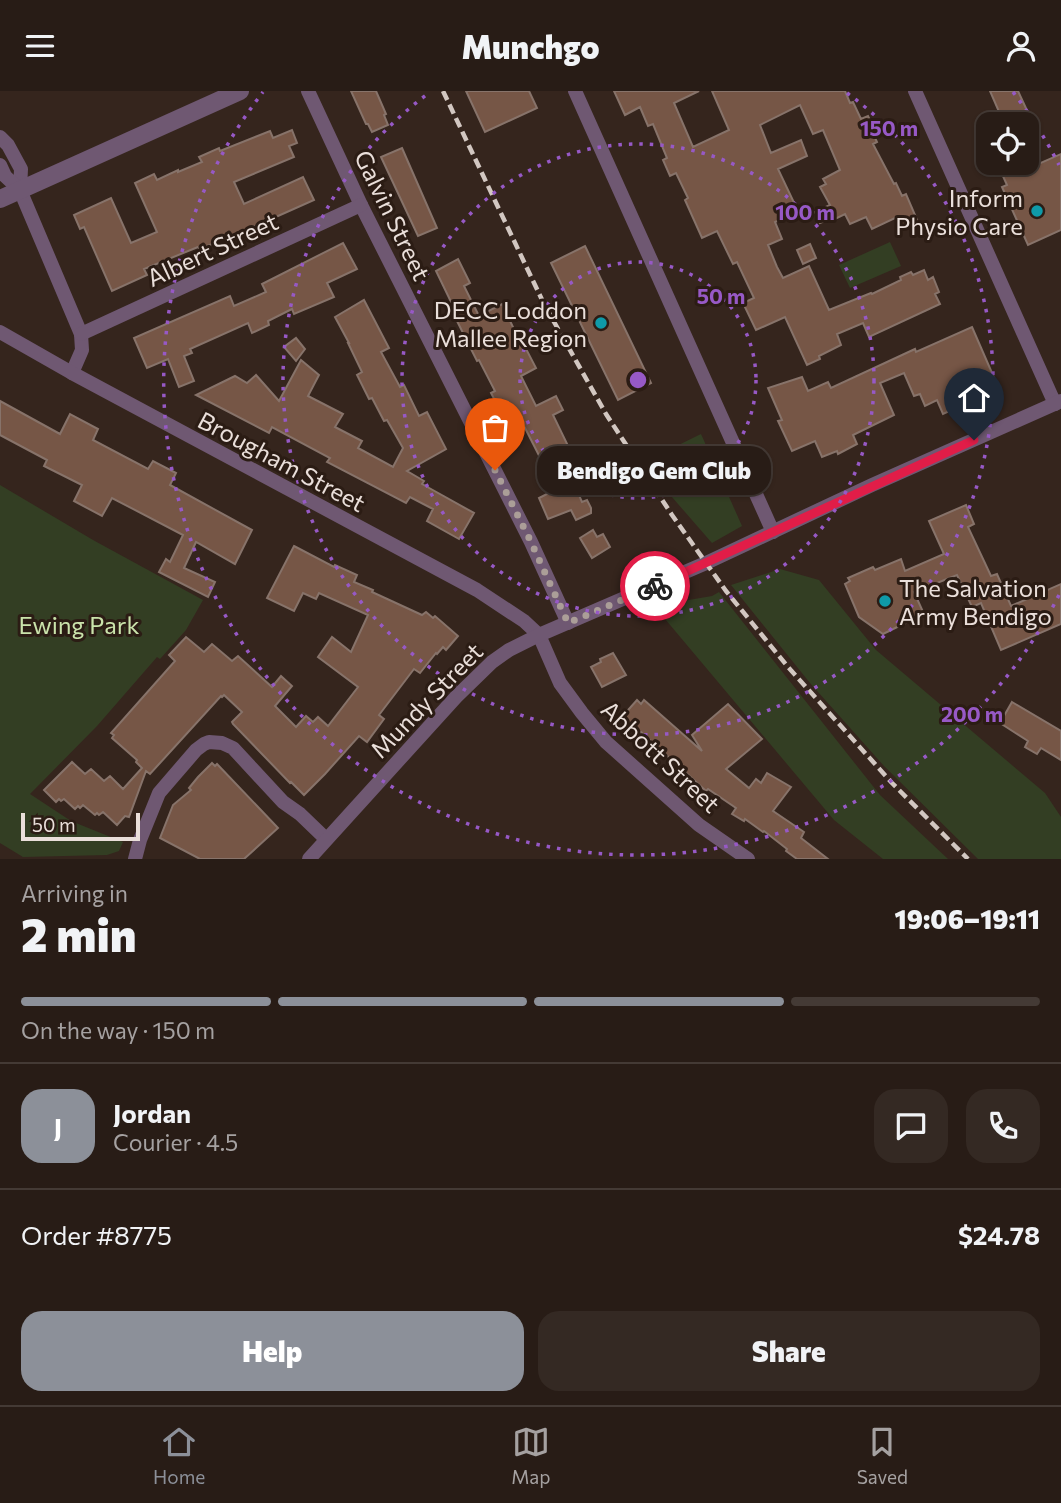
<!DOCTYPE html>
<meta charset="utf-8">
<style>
:root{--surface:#281c16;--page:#342923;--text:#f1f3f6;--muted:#a5a1a1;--line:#443a35;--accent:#8c9099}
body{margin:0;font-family:Commissioner,sans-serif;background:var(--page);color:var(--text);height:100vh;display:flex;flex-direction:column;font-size:26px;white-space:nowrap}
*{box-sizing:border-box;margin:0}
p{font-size:23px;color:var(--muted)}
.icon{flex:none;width:38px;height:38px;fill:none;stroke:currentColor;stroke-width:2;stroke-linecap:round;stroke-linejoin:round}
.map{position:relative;height:768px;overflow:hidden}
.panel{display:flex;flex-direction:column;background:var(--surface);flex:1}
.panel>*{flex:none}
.fabs{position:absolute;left:976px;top:21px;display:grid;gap:14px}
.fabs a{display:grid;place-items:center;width:63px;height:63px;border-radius:14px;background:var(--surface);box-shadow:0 2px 5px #0004,0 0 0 2px var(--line);font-size:35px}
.scale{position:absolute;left:21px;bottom:18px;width:119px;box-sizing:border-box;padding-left:7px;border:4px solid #eadfda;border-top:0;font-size:19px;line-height:24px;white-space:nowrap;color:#eadfda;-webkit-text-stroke:5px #2b1c14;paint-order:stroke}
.pin{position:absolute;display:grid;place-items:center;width:60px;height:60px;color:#fff;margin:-72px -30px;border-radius:50% 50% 50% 0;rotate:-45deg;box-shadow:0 0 7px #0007}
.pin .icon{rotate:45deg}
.courier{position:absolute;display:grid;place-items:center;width:70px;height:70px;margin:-35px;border:5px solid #e11d48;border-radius:50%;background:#fff;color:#222;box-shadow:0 2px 9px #0007}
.bubble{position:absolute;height:49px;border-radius:21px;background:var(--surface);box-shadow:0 2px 5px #0004,0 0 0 2px var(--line);font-size:23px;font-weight:800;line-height:49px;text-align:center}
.head em{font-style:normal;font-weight:800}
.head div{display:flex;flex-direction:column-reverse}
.head{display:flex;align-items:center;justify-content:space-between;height:119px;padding:0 21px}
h1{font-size:46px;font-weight:800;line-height:52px}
.bar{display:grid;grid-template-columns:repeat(4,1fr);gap:10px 7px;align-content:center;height:84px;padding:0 21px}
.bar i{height:9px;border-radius:5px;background:var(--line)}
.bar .selected{background:var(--accent)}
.bar p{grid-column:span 4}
.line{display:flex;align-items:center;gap:18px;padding:0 21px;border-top:2px solid var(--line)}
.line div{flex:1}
.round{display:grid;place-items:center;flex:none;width:74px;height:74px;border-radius:21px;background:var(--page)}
.action{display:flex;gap:14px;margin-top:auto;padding:14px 21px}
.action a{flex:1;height:80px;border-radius:21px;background:var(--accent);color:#fff;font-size:28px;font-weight:800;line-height:80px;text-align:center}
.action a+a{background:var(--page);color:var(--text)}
header{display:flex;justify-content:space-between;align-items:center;height:91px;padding:0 21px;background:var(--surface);font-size:32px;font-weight:800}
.menu{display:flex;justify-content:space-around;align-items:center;height:98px;border-top:2px solid var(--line);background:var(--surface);font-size:19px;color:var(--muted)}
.menu a{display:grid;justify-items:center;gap:4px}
.menu .selected{color:var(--accent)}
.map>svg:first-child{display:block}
</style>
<header><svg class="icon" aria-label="menu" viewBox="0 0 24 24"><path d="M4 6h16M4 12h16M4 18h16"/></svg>Munchgo<svg class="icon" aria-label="person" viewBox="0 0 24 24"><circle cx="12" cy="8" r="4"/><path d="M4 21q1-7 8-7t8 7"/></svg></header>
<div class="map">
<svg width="1061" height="768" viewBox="0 0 1061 768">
<rect width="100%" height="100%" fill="#35251d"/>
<g fill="#333e23">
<path d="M890,151L901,175L850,197L839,174Z"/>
<path d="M701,343L742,435L712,452L658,390L648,369Z"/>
<path d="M0,394L93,449L203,509L186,539L160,568L157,566L97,635L30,703L71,730L123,751L119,760L107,764L23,766L0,752Z"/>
<path d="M780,478L819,489L876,559L1045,702L1061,726V768H978L884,675L810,592L731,494Z"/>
<path d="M719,501L880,704L948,768H883L834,729L660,522L677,511L712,505Z"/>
</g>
<g fill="#765646" stroke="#87736a" stroke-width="2">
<path d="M351,0H376L386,23L384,24L388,34L372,41L368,33H366Z"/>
<path d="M466,0H529L537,17L485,41Z"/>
<path d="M614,0H699L674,12L693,56L729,39L712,0H845L850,12L853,11L861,28L868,25L874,37L871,38L877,51L873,53L894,93L896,92L902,105L906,103L918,131L903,138L897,126L872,138L866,126L850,133L845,123L831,130L830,128L820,132L815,121L830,114L820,96L826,93L823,88L840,79L823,39L813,43L800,14L760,34L771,62L801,49L807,65L778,78L798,120L775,131L782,148L768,154L777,176L783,187L809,175L829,219L871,202L872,203L901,189L900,186L911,181L913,184L924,179L928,189L933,186L939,201L935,203L940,213L869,246L863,232L837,243L841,254L819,265L820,268L807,274L785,226L756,239L743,212L754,207L737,171L733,173L717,140L702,147L685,109L688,107L676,82L670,85L663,69L667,67L653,33L648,35L640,16L625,24Z"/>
<path d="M990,0H1018L1031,28L1019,33H978L1000,23Z"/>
<path d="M292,39L297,52L289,55L294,66L234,91L244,113L303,86L314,109L260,133L200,158L198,156L144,178L147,184L112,200L84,136L80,138L74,124L111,107L131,152L157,141L135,92L154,83L157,89L178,79V81L202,71L199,66L219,57L220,60L270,40L273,47Z"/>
<path d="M402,57L437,137L418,145L381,66Z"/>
<path d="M1061,63V139L1028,154L1002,96L1007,94L997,72H1033L1034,75Z"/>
<path d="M343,152L357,178L327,192L334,206L294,223L292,218L268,230L269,234L252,242L248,232L190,258L192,262L184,265L194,290L179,296L168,268L147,277L134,247L230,205L234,215L266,201L262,193Z"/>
<path d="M810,153L816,167L803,173L797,159Z"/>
<path d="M585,155L651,292L618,309L551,172Z"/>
<path d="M458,168L470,192L464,195L479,225L502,213L521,253L523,252L536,277L521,285L536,315L556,305L563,319L553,324L572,363L563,368L582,411L587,409L591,417V422L576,429L571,419L548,428L539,407L549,402L544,391L551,388L525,337L513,344L491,302L495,300L479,269L477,270L450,216L453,215L436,180Z"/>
<path d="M364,209L389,257L381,261L400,296L404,294L419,325L427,321L446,358L407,380L424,390L422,393L474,422L459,448L427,430L433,418L410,406L406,412L327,371L330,367L272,336L269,342L196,304L235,285L247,292L256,284L279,310L301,269L319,284L308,305L343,323L335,336L362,350L358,357L393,376L403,357L387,329L384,330L372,307L369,308L357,284L362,281L348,252H349L335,226Z"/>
<path d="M972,236L999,298L943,323L937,309L925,315L920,303L914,305L904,282L880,292L894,324L853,344L857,353L838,363L837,360L822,366L815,350L792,360L778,330L782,329L768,297L802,286L808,300L828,291L831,297L915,258L916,261Z"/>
<path d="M296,247L305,258L296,270L284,256Z"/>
<path d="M0,310L60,343L70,323L98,338L93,349L148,378L153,370L176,382L170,394L252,439L235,473L196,451L184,477L215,491L208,506L159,481L166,468L170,471L183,444L112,407L102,425L74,410L82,394L44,375L47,369L0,344Z"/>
<path d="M966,414L974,433L968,436L991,485L997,483L1011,515L1061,493V533L1001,559L981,512L972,516L957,484L914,501L924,523L883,543L859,526L845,493L850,490L848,487L873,476L875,479L901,468L905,480L944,463L929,430Z"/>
<path d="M593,439L597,446L603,443L610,456L592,467L580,447Z"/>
<path d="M294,455L334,476L335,474L357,484L354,491L373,499L372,501L422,524L426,521L433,527L435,525L458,545L446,559L443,556L437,563L436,562L420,582L414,578L379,624L384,628L367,651L359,645L325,683L304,704L291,691L290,692L233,633L232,631L242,621L224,604L222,606L221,605L150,683L146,680L129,726L125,725L117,734L103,721L99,724L97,722L95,724L83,714L80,717L78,715L75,718L64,708L61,710L59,708L56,711L44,699L72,671L85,683L91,678L104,690L110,685L123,698L142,677L136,671L137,669L112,647L114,644L111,642L175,570L169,564L186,546L204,561L212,553L232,570L238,565L272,596L281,585L292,595L275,615L296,636L306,625L313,631L318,626L328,635L358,596L318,566L332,546L351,561L368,524L319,502L316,508L303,502L294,520L267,507Z"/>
<path d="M613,562L626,584L602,596L591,576L601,571L600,568Z"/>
<path d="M637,609L641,613L644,609L702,660L692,644L728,613L762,648L726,678L749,697L756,688L761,692L767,682L791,696L773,720L804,741L801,747L828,768H797L786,760L787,758L764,740L763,741L745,728L744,730L732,723L736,717L708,698L706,700L641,641L639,642L621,627Z"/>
<path d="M1012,611L1061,640V669L1041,657L1037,663L1025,656L1028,650L1000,632Z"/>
<path d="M212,672L215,675L217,673L278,737L244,768H200L160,747L173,714L191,699L189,697L198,686Z"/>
</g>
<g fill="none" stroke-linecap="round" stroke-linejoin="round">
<g stroke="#6f5872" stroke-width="14">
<path d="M308,0L361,114L531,451L568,532"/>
<path d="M575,0L773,441"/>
<path d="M915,0L1055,313"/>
<path d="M0,46L8,54L21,78L20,99"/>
<path d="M0,74L5,85L20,99L81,243L82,259L72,282"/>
<path d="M0,241L72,282L477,499L524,530L539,544L560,592L582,622L606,651L699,734L748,768"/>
<path d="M81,243L361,114"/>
<path d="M135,768L140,749L159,702L196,659L204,653L209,651L222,652L233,657L283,711L300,723L326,748"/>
<path d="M309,768L456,606L492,571L509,559L539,544L706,472L872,394L1061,310"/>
</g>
<path stroke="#6f5872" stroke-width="18" d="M0,108L240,0"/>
<path stroke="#d2c7c1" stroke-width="4.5" stroke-dasharray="10 5" stroke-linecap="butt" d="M443,0L544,213L606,323L672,424L726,500L788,576L892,692L968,768"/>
</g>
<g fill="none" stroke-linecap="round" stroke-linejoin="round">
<path stroke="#ab9e98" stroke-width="7" stroke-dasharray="0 12.6" d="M495,379L531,451L568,532L655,495"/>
<path stroke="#e11d48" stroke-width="9" d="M655,495L974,349"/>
</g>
<g fill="none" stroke="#9759c6" stroke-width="3.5" stroke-dasharray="3.5 7">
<circle cx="638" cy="289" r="118"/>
<circle cx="638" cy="289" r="236"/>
<path d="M847 2A355 355 0 1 1 429 2"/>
<path d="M1059 504A473 473 0 1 1 263 1M1013 1A473 473 0 0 1 1059 74"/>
</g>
<g fill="#0f9aa8" stroke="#2b1c14" stroke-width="2.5">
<circle cx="1037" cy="120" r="7"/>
<circle cx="601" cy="232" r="7"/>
<circle cx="885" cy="510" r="7"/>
</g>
<g text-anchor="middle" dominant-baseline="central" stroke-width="6" stroke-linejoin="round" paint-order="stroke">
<g font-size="24" fill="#eadfda" stroke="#2b1c14" text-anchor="end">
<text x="1023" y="106">Inform<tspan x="1023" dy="28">Physio Care</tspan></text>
<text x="587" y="218">DECC Loddon<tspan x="587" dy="28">Mallee Region</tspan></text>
<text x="899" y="496" text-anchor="start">The Salvation<tspan x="899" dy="28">Army Bendigo</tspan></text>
</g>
<g font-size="24" fill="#eadfda" stroke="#2b1c14">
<text transform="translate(393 124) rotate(64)">Galvin Street</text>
<text transform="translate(212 158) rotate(-25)">Albert Street</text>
<text transform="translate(282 370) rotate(28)">Brougham Street</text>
<text transform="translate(426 609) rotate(-46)">Mundy Street</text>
<text transform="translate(661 665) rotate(43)">Abbott Street</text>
</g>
<g font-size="24" fill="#cae3ab" stroke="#2b1c14">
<text x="79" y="533">Ewing Park</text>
</g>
</g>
<circle cx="638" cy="289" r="10" fill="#9759c6" stroke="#2b1c14" stroke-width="3.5"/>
<g font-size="21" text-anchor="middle" font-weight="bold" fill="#9759c6" stroke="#2b1c14" stroke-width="6" stroke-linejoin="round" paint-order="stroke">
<text x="889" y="45">150 m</text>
<text x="805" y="129">100 m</text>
<text x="721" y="213">50 m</text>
<text x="972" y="631">200 m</text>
</g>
</svg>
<div class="fabs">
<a><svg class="icon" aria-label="locate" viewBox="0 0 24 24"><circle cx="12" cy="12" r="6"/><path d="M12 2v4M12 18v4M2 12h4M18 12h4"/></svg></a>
</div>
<div class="scale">50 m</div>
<div class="pin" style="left:495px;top:379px;background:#ea580c"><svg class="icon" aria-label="bag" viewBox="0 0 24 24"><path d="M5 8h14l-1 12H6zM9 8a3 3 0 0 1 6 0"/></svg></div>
<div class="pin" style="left:974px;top:349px;background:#1f2937"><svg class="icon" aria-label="home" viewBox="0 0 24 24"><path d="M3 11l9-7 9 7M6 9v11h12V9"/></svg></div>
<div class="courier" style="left:655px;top:495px"><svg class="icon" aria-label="bike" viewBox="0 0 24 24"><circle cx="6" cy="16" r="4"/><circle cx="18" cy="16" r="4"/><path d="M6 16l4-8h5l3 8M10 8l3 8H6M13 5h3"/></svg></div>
<div class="bubble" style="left:537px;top:355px;width:234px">Bendigo Gem Club</div>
</div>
<section class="panel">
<div class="head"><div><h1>2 min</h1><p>Arriving in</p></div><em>19:06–19:11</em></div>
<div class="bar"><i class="selected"></i><i class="selected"></i><i class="selected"></i><i></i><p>On the way · 150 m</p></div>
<div class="line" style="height:126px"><b class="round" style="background:var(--accent);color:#fff">J</b><div><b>Jordan</b><p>Courier · 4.5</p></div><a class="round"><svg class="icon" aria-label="chat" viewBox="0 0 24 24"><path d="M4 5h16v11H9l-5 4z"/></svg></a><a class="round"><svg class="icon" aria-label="phone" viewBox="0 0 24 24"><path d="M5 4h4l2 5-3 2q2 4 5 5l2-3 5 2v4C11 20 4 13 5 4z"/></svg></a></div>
<div class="line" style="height:91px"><div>Order #8775</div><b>$24.78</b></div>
<div class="action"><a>Help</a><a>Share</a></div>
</section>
<nav class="menu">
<a class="selected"><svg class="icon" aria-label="home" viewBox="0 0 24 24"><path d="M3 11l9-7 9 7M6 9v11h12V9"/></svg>Home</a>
<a><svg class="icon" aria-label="map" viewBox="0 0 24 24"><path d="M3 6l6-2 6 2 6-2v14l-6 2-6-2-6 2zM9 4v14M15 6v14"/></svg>Map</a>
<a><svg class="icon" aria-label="saved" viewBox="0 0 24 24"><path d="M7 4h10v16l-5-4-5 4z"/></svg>Saved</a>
</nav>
